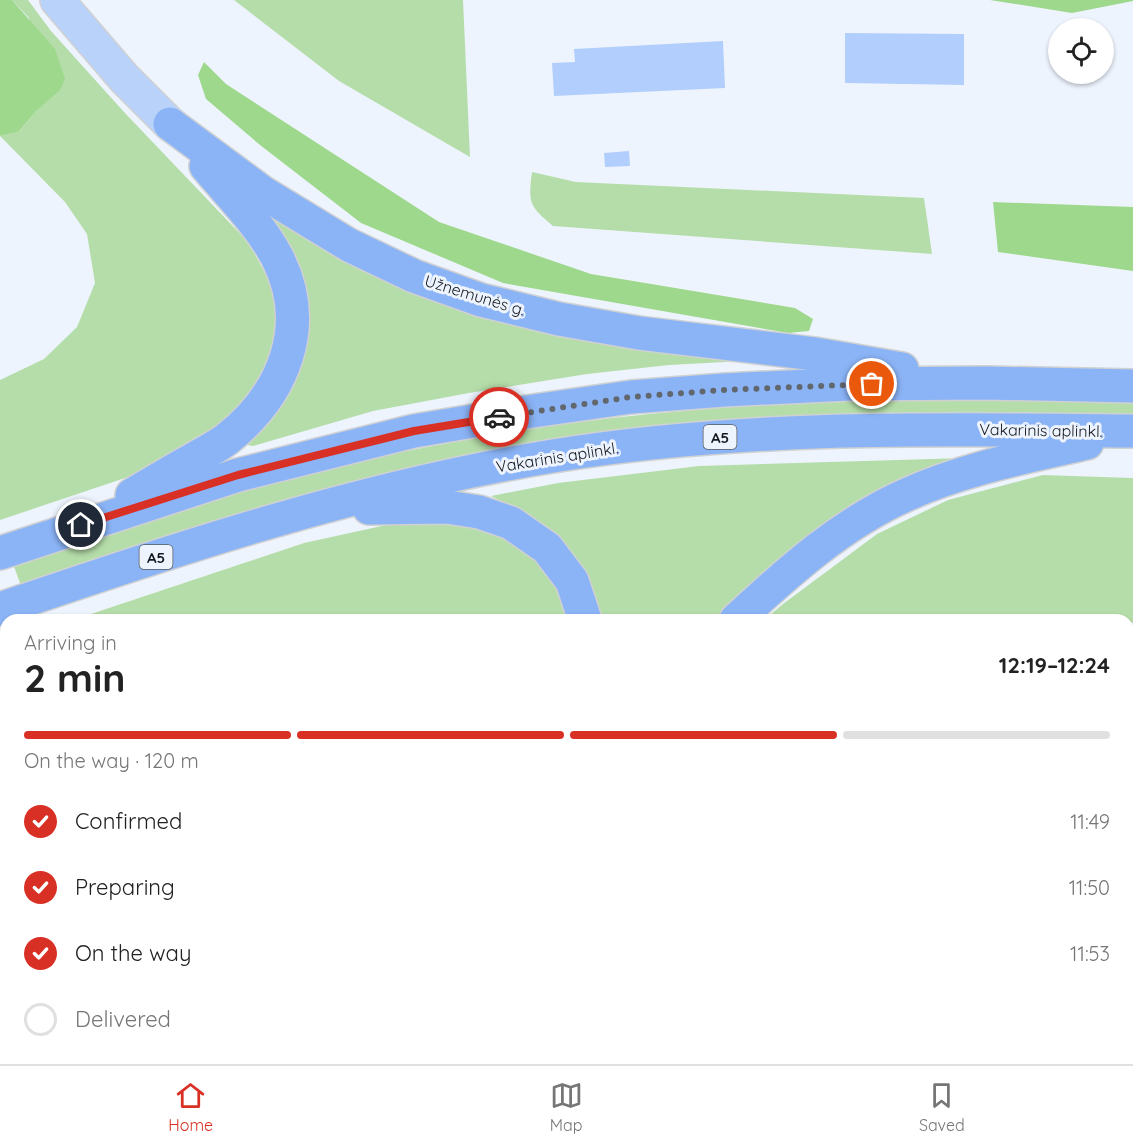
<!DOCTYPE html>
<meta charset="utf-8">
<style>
:root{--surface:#fff;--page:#f6f6f6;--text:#222;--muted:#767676;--line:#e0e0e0;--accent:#d93025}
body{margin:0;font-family:Quicksand,sans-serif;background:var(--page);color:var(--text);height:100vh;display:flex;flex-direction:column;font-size:22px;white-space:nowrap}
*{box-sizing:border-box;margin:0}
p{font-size:20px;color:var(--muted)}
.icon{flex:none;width:33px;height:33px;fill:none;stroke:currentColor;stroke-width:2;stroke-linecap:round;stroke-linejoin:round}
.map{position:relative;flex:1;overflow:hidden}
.sheet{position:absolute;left:0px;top:614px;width:1134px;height:452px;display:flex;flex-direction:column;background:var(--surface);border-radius:18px 18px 0 0;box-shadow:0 2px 4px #0004}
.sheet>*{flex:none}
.fabs{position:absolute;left:1048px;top:18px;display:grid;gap:12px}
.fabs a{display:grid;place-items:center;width:66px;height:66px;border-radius:50%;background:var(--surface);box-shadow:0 2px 4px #0004;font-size:30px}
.pin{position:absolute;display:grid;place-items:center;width:51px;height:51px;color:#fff;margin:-26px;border:3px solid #fff;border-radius:50%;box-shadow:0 2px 6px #0007}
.courier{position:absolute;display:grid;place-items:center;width:60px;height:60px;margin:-30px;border:4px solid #d93025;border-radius:50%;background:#fff;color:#222;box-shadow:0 2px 8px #0007}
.summary em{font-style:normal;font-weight:700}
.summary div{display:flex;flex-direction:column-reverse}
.summary{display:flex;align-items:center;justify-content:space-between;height:102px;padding:0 24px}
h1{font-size:39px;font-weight:700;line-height:45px}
.bar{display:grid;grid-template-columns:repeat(4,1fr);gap:9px 6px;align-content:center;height:72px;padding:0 24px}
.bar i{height:8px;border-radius:4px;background:var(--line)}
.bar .current{background:var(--accent)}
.bar p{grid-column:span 4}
ol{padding:0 24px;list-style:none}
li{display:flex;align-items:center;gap:18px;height:66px}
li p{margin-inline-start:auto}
li .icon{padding:6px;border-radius:50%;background:var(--accent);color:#fff;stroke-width:4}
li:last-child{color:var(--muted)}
li i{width:33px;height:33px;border:3px solid var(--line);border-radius:50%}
.tab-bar{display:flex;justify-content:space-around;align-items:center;height:84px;border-top:2px solid var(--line);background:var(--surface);font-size:16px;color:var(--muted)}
.tab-bar a{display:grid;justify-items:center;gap:3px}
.tab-bar .current{color:var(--accent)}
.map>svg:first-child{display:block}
</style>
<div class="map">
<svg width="1133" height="1064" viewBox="0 0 1133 1064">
<rect width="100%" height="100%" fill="#eef4fe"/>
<g fill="#b5dda9">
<path d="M12,0H28L51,31L124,112L248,242L271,284L281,328L274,362L230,420L165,461L125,478L0,520V380L44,359L77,327L95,283L87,234L65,202L0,136L20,130L37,110L29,18Z"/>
<path d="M234,0H463L470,157L339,81Z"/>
<path d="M532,172L576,182L924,198L932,254L553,226C529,206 528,203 532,172Z"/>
<path d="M264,205L332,250L745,361L669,365L587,374L469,393L373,411L253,446L242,444L266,425L295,383L306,344Z"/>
<path d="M961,399L1133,402V415L463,460L385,474L22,588L13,564C133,523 253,483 377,457C454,441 533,427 612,418C728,404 845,401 961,399Z"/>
<path d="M965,458C935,468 899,478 871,494C814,527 766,575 718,619H598L530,516L491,496L558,483L699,466Z"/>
<path d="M1043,475L1133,478V622L1128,625V620L765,619L783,604L877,534L948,500Z"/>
<path d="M400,522H452L498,535L520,544L537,558L556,581L570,620H73L304,543Z"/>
<path d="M6,642V880L0,881V644Z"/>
<path d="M6,918V1014L0,1015V919Z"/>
<path d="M6,1034V1059H692L677,1064H0V1035Z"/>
</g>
<g fill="#9ed88c">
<path d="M0,0H12L55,49L65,79L60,90L37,110L19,131L0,136Z"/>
<path d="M990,0H1133V1L1072,13Z"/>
<path d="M204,62L226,84L439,222L591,274L795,308L813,319L809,331L788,333L503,283L361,223L260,145L206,99L198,75Z"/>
<path d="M993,202L1133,207V271L998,252Z"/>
<path d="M692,1059H798L800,1064H677Z"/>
</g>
<g fill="#b1cefc">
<path d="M845,33L964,34V85L845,83Z"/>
<path d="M723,41L725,88L554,96L552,63L575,62L574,49Z"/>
<path d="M629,151L630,166L605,167L604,153Z"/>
</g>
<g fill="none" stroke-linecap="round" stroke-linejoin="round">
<g stroke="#a5afbf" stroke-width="30">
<path id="street" d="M0,1024L6,1022"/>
</g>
<g stroke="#d0d1d2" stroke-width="36">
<path id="primary" d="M57,0L124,78L170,124"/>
</g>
<g stroke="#d0d1d2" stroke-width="36">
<g id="highway">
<path d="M170,124L262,192L349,245L414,276L481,300L559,319L639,333L815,354L902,369"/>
<path d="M132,495C152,483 172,471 192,460C203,453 217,447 227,439C284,394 312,325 277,257C259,223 230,195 206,166"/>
<path d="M369,508L447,507L479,512L511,523L547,548L572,581L585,620"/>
<path d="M0,553L238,475L414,431L526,412L631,397L724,390L849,384L987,383L1133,386"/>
<path d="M0,609C181,547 364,487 553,456C745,425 940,429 1133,431"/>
<path d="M736,620C788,572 841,524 906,495C963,469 1026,457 1087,443"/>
<path d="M0,898L6,897"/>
</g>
</g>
<use href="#street" stroke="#fff" stroke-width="27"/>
<use href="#primary" stroke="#b9d2fa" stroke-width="33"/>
<use href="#highway" stroke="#8bb4f7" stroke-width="33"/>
</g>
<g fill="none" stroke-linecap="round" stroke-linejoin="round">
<path stroke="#62666d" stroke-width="6" stroke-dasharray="0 10.8" d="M499,417L631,397L724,390L872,384"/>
<path stroke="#d93025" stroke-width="8" d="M81,525L238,475L414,431L499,417"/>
</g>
<g text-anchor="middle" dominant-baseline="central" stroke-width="6" stroke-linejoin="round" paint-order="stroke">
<g fill="#eef4fe" stroke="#575b62" stroke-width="1.5">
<rect x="703.5" y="425" width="33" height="24" rx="4.5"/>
<rect x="139.5" y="545" width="33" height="24" rx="4.5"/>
</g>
<g font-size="15" font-weight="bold" fill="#16191f">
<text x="720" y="437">A5</text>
<text x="156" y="557">A5</text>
</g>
<g font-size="16" fill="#16191f" stroke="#eef4fe">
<text transform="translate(475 295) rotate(17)">Užnemunės g.</text>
<text transform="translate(1041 430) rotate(1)">Vakarinis aplinkl.</text>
<text transform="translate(557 457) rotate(-9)">Vakarinis aplinkl.</text>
</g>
</g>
</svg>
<div class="fabs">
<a><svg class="icon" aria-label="locate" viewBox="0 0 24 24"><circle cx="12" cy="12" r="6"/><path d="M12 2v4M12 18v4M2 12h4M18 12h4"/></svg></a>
</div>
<div class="pin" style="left:872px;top:384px;background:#ea580c"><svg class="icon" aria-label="bag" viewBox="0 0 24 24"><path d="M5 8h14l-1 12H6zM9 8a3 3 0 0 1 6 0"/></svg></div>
<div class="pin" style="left:81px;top:525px;background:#1f2937"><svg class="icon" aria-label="home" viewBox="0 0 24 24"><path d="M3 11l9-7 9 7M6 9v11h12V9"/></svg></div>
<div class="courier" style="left:499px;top:417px"><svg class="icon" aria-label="car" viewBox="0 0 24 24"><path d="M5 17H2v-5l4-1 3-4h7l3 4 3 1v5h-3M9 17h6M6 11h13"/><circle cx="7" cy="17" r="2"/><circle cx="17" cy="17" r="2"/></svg></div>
<section class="sheet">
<div class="summary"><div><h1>2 min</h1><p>Arriving in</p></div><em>12:19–12:24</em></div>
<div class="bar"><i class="current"></i><i class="current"></i><i class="current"></i><i></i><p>On the way · 120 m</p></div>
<ol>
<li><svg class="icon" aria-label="check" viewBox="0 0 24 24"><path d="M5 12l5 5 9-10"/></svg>Confirmed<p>11:49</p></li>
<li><svg class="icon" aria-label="check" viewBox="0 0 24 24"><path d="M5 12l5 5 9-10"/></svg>Preparing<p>11:50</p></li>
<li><svg class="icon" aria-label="check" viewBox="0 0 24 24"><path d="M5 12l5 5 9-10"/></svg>On the way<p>11:53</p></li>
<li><i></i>Delivered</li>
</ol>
</section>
</div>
<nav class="tab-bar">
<a class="current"><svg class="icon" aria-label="home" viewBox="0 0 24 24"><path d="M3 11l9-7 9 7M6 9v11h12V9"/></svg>Home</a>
<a><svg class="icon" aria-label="map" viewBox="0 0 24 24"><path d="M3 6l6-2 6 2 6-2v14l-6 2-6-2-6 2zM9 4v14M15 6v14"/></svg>Map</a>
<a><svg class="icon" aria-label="saved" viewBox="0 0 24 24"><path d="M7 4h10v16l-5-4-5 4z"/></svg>Saved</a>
</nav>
